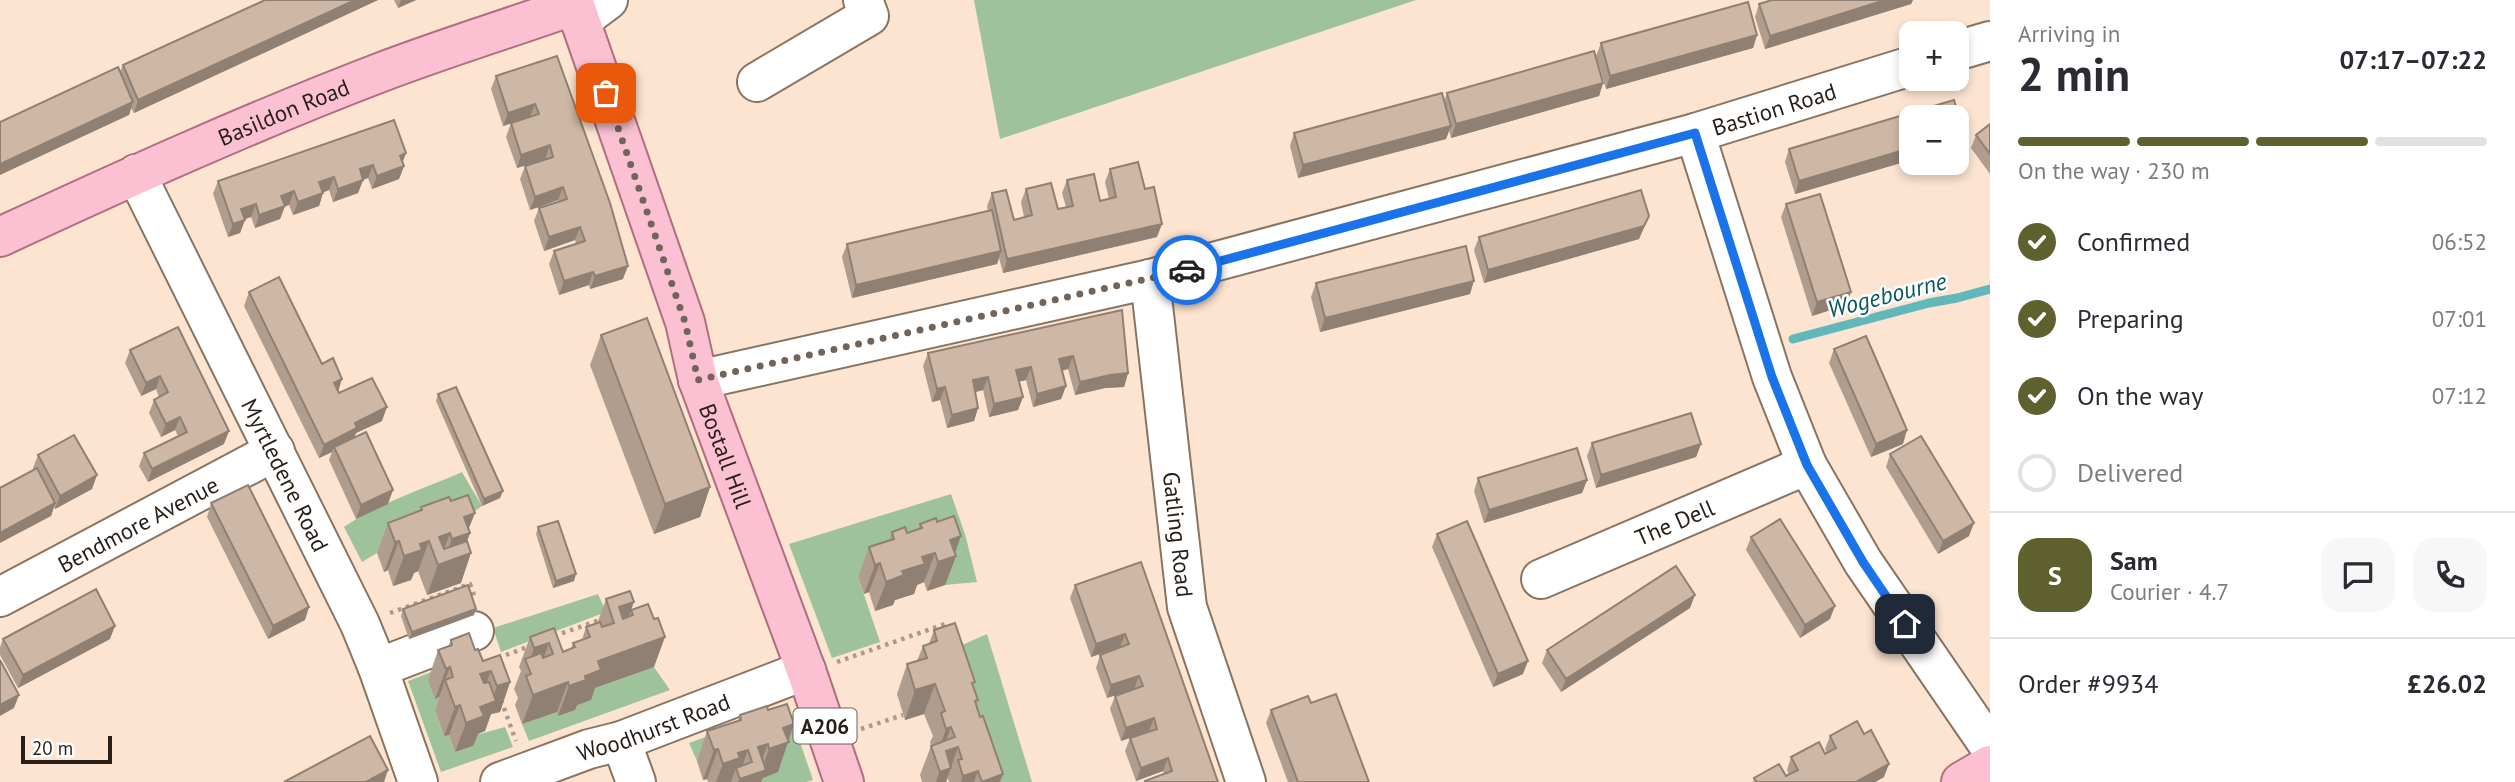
<!DOCTYPE html>
<meta charset="utf-8">
<style>
:root{--surface:#fff;--page:#f7f7f7;--text:#2b2b33;--muted:#7c7c81;--line:#e1e1e2;--accent:#5e612e}
body{margin:0;font-family:"PT Sans",sans-serif;background:var(--page);color:var(--text);height:100vh;display:flex;flex-direction:column;font-size:26px;white-space:nowrap}
*{box-sizing:border-box;margin:0}
p{font-size:23px;color:var(--muted)}
.icon{flex:none;width:38px;height:38px;fill:none;stroke:currentColor;stroke-width:2;stroke-linecap:round;stroke-linejoin:round}
.map{position:relative;flex:1;overflow:hidden}
.sheet{display:flex;flex-direction:column;background:var(--surface);width:525px}
.sheet>*{flex:none}
.fabs{position:absolute;left:1899px;top:21px;display:grid;gap:14px}
.fabs a{display:grid;place-items:center;width:70px;height:70px;border-radius:14px;background:var(--surface);box-shadow:0 4px 10px #0003;font-size:35px}
.scale{position:absolute;left:21px;bottom:18px;width:91px;box-sizing:border-box;padding-left:7px;border:4px solid #271f17;border-top:0;font-size:19px;line-height:24px;white-space:nowrap;color:#271f17;-webkit-text-stroke:5px #fff;paint-order:stroke}
.pin{position:absolute;display:grid;place-items:center;width:60px;height:60px;color:#fff;margin:-30px;border-radius:14px;box-shadow:0 4px 10px #0006}
.courier{position:absolute;display:grid;place-items:center;width:70px;height:70px;margin:-35px;border:5px solid #1a73e8;border-radius:50%;background:#fff;color:#222;box-shadow:0 2px 9px #0007}
.headline em{font-style:normal;font-weight:800}
.headline div{display:flex;flex-direction:column-reverse}
.headline{display:flex;align-items:center;justify-content:space-between;height:119px;padding:0 28px}
h1{font-size:46px;font-weight:800;line-height:52px}
.bar{display:grid;grid-template-columns:repeat(4,1fr);gap:10px 7px;align-content:center;height:84px;padding:0 28px}
.bar i{height:9px;border-radius:5px;background:var(--line)}
.bar .active{background:var(--accent)}
.bar p{grid-column:span 4}
.line{display:flex;align-items:center;gap:18px;padding:0 28px;border-top:2px solid var(--line)}
.line div{flex:1}
.round{display:grid;place-items:center;flex:none;width:74px;height:74px;border-radius:21px;background:var(--page)}
ol{padding:0 28px;list-style:none}
li{display:flex;align-items:center;gap:21px;height:77px}
li p{margin-inline-start:auto}
li .icon{padding:7px;border-radius:50%;background:var(--accent);color:#fff;stroke-width:4}
li:last-child{color:var(--muted)}
li i{width:38px;height:38px;border:4px solid var(--line);border-radius:50%}
main{display:flex;flex:1;min-height:0}
.map>svg:first-child{display:block}
</style>
<main>
<div class="map">
<svg width="1990" height="782" viewBox="0 0 1990 782">
<rect width="100%" height="100%" fill="#fce4d1"/>
<g fill="#9ec39a">
<path d="M974,0H1416L1000,139Z"/>
<path d="M462,472L482,506L457,524L377,553L362,562L344,527C379,503 423,489 462,472Z"/>
<path d="M951,494L965,534L977,582L945,585L939,569L858,577L880,642L832,658L789,544Z"/>
<path d="M598,594L606,612L501,652L493,628Z"/>
<path d="M987,634L1032,782H985L944,653Z"/>
<path d="M654,667L670,690L529,741L522,724L557,712L559,716L574,706L587,691Z"/>
<path d="M439,669L435,698L439,697L435,710L444,736L449,735L455,752L473,746L469,737L505,727L513,747L441,772L408,681Z"/>
<path d="M788,707L813,780L806,782H749L697,761L689,743Z"/>
</g>
<g fill="none" stroke-linecap="round" stroke-linejoin="round">
<path stroke="#61b8bb" stroke-width="9" d="M1793,339L1929,303L1957,298L1990,289"/>
<g stroke="#897462" stroke-width="42">
<g id="minor">
<path d="M580,21L608,0"/>
<path d="M1956,51L1990,41"/>
<path d="M757,82L869,16L863,0"/>
<path d="M1695,133L1772,377L1807,465L1863,562L1990,747"/>
<path id="s1" d="M136,174L360,624L378,668L418,782"/>
<path id="s2" d="M1150,279L1187,607L1246,782"/>
<path id="s3" d="M698,380L1150,279L1695,133L1911,66"/>
<path id="s4" d="M1541,579L1807,465"/>
<path id="s5" d="M0,597L275,451"/>
<path d="M378,668L474,631"/>
<path d="M621,741L636,782"/>
<path id="s6" d="M500,782L589,749L621,741L806,670"/>
</g>
</g>
<g stroke="#b06e7d" stroke-width="42">
<g id="major">
<path id="s7" d="M573,0L685,322L698,380L807,673L844,782"/>
<path id="s8" d="M0,237C125,179 251,122 379,73C444,48 510,28 575,5"/>
<path d="M1961,782L1990,765"/>
</g>
</g>
<g stroke="#ab998b" stroke-width="4.5" stroke-dasharray="3.5 5" stroke-linecap="butt">
<path d="M390,613L470,584L475,598"/>
<path d="M554,636L600,620"/>
<path d="M498,658L530,646"/>
<path d="M837,662L948,623"/>
<path d="M501,700L516,741"/>
<path d="M861,729L903,715"/>
</g>
<use href="#minor" stroke="#fff" stroke-width="38"/>
<use href="#major" stroke="#fbc1d2" stroke-width="38"/>
</g>
<g fill="#b19d8d">
<path d="M265,0H378L134,113L131,108L129,115L120,72L123,65Z"/>
<path d="M394,0H416L398,8Z"/>
<path d="M1772,0H1913L1911,4L1765,49L1755,17L1759,4Z"/>
<path d="M1757,35L1753,48L1606,89L1596,56L1601,43Z"/>
<path d="M557,56L623,279L590,289L589,285L559,295L549,264L554,251L576,244L575,240L544,251L534,221L539,208L559,202L558,200L530,210L520,179L525,166L545,159L517,168L506,137L511,123L530,117L503,126L491,89L496,76Z"/>
<path d="M1603,83L1599,96L1451,138L1449,130L1446,139L1298,178L1290,146L1294,133L1444,101L1447,93Z"/>
<path d="M1954,100L1964,132L1959,145L1956,146V117H1911V160L1795,194L1785,162L1789,149Z"/>
<path d="M394,120L404,166L399,179L372,189L368,178L363,180L358,193L333,202L329,190L323,192L319,206L293,215L289,205L285,206L280,219L255,228L251,217L245,219L240,233L228,237L213,194L218,181Z"/>
<path d="M1990,124V174L1971,148L1976,135Z"/>
<path d="M1110,169L1145,189L1157,237L1003,273L999,258L997,264L852,298L842,257L847,244L988,211L987,206L992,193L1014,220L1024,217L1021,202L1026,189L1058,209L1066,207L1062,193L1067,180L1100,201L1109,199L1105,182Z"/>
<path d="M1786,204L1846,305L1812,316L1781,217Z"/>
<path d="M1649,216L1639,239L1484,283L1474,250L1479,237Z"/>
<path d="M1316,283L1470,294L1320,332L1311,297Z"/>
<path d="M249,292L322,364L339,393L382,421L356,433L354,437L388,504L356,519L329,460L332,452L319,458L244,306Z"/>
<path d="M1122,310L1128,373L1124,387L1105,388L1075,395L1068,369L1062,371L1066,386L1061,399L1033,407L1026,380L1019,382L1023,397L1018,410L989,417L983,390L975,392L978,408L974,421L947,428L940,400L932,402L923,366L928,353Z"/>
<path d="M178,327L224,444L148,482L139,466L144,453L178,436L175,430L161,437L149,413L154,400L159,397L156,389L141,396L125,363L130,350Z"/>
<path d="M601,335L710,487L700,517L654,534L590,365Z"/>
<path d="M1834,349L1903,444L1871,457L1829,363Z"/>
<path d="M438,394L500,498L482,506L436,401Z"/>
<path d="M1592,443L1701,444L1696,457L1596,488L1587,456Z"/>
<path d="M1890,454L1969,536L1938,554L1886,467Z"/>
<path d="M38,455L92,489L55,509L54,507L51,516L33,468Z"/>
<path d="M1478,478L1587,480L1582,493L1484,523L1474,491Z"/>
<path d="M451,501L470,533L467,541L461,583L427,595L418,571L414,573L411,580L393,586L388,570L384,572L377,553L388,523L419,512L421,507Z"/>
<path d="M211,503L305,620L268,639L207,517Z"/>
<path d="M937,522L956,556L945,585L927,591L924,582L917,585L914,594L895,600L893,605L875,611L869,592L864,594L858,577L869,547L889,540L892,532L907,533L918,529L920,524Z"/>
<path d="M538,527L574,581L553,588L536,534Z"/>
<path d="M1437,534L1523,674L1493,687L1432,547Z"/>
<path d="M1751,537L1830,619L1800,638L1746,550Z"/>
<path d="M1141,562L1218,782H1144L1145,781L1164,774L1163,771L1136,781L1125,751L1130,738L1149,731L1121,741L1110,709L1115,696L1134,689L1107,698L1096,668L1100,655L1121,647L1091,657L1070,598L1075,585Z"/>
<path d="M606,599L631,609L654,667L595,688L591,700L577,705L575,710L558,716L557,712L522,724L515,705L518,698L514,689L521,671L519,667L530,637L554,628L563,652L571,649L573,643L582,640L586,627L597,624Z"/>
<path d="M1690,608L1561,692L1542,663L1547,650Z"/>
<path d="M403,609L474,615L409,639L401,616Z"/>
<path d="M934,630L973,686L978,700L976,705L1000,782H949L948,778L946,782H922L920,775L931,746L930,742L933,736L924,714L905,720L897,694L907,664L917,661L923,646L929,644Z"/>
<path d="M3,639H110L18,688L0,655V647Z"/>
<path d="M451,640L475,650L483,661L510,682L500,712L491,714L485,731L478,734L473,746L455,752L449,735L444,736L435,710L439,697L435,699L428,680L438,650L448,647Z"/>
<path d="M1311,703L1369,782H1288L1266,723L1271,710Z"/>
<path d="M768,710L788,741L778,772L763,778L761,782H731V781V782H708L707,779L703,780L697,761L707,731L738,721L740,715Z"/>
<path d="M1830,736L1884,777L1875,782H1753L1754,778L1786,776L1789,775L1787,770L1791,757L1825,754L1827,753L1825,749Z"/>
</g>
<g fill="#908073">
<path d="M355,0H378L134,113L138,100Z"/>
<path d="M401,0H416L398,8Z"/>
<path d="M1885,0H1913L1911,4L1765,49L1770,36Z"/>
<path d="M1757,35L1753,48L1606,89L1610,76Z"/>
<path d="M1603,83L1599,96L1451,138L1456,124Z"/>
<path d="M133,102L129,115L0,175V164Z"/>
<path d="M535,104L530,117L503,126L508,113Z"/>
<path d="M1451,126L1446,139L1298,178L1303,165Z"/>
<path d="M1964,132L1959,145L1956,146V134Z"/>
<path d="M550,145L545,159L517,168L521,155Z"/>
<path d="M1911,148V160L1795,194L1799,181Z"/>
<path d="M406,153L401,167L400,156Z"/>
<path d="M373,165L368,178L355,182L360,169Z"/>
<path d="M404,166L399,179L372,189L377,176Z"/>
<path d="M334,177L329,190L315,196L319,182Z"/>
<path d="M363,180L358,193L333,202L338,189Z"/>
<path d="M563,187L558,200L530,210L535,197Z"/>
<path d="M294,191L289,205L282,207L285,206L280,219L255,228L259,215L281,196Z"/>
<path d="M323,193L319,206L293,215L298,202Z"/>
<path d="M256,204L251,217L237,222L241,209Z"/>
<path d="M1649,216L1639,239L1484,283L1488,270Z"/>
<path d="M245,220L240,233L228,237L233,224Z"/>
<path d="M1162,224L1157,237L1003,273L1007,259Z"/>
<path d="M580,227L575,240L544,251L549,237Z"/>
<path d="M1001,251L997,264L852,298L856,285Z"/>
<path d="M628,266L623,279L590,289L595,276Z"/>
<path d="M593,272L589,285L559,295L564,281Z"/>
<path d="M1474,281L1470,294L1320,332L1325,318Z"/>
<path d="M1851,292L1846,305L1812,316L1817,302Z"/>
<path d="M1073,356L1068,369L1055,372L1059,359Z"/>
<path d="M1031,367L1026,380L1011,383L1016,370Z"/>
<path d="M1128,373L1124,387L1105,388L1075,395L1080,382L1110,375Z"/>
<path d="M160,376L156,389L141,396L146,383Z"/>
<path d="M988,377L983,390L968,394L973,380Z"/>
<path d="M342,379L338,392L334,383Z"/>
<path d="M1066,386L1061,399L1033,407L1037,394Z"/>
<path d="M945,387L940,400L932,402L937,389Z"/>
<path d="M1023,397L1018,410L989,417L994,404Z"/>
<path d="M387,407L382,421L356,433L353,442L334,447L332,452L319,458L324,445L355,423Z"/>
<path d="M978,408L974,421L947,428L952,415Z"/>
<path d="M180,417L175,430L161,437L166,424Z"/>
<path d="M1907,430L1903,444L1871,457L1876,444Z"/>
<path d="M229,431L224,444L148,482L152,469Z"/>
<path d="M1701,444L1696,457L1596,488L1601,475Z"/>
<path d="M97,475L92,489L55,509L60,496Z"/>
<path d="M1587,480L1582,493L1484,523L1489,510Z"/>
<path d="M710,487L700,517L654,534L665,504Z"/>
<path d="M393,490L388,504L356,519L361,505Z"/>
<path d="M503,491L500,498L482,506L484,499Z"/>
<path d="M55,503L51,516L0,543V533Z"/>
<path d="M475,513L467,533H470L461,557L471,553L461,583L427,595L438,565L443,563L452,539L464,517Z"/>
<path d="M1974,523L1969,536L1938,554L1943,541Z"/>
<path d="M450,533L439,563V537Z"/>
<path d="M961,536L954,556H956L945,585L927,591L938,562L950,540Z"/>
<path d="M399,541L388,570L384,572L395,542Z"/>
<path d="M429,541L418,571L414,573L411,580L393,586L404,556L420,544Z"/>
<path d="M935,553L924,582L917,585L914,594L895,600L893,605L875,611L886,582L922,557Z"/>
<path d="M880,563L869,592L864,594L875,565Z"/>
<path d="M576,574L574,581L553,588L556,581Z"/>
<path d="M1695,595L1690,608L1561,692L1566,679Z"/>
<path d="M634,602L623,632L619,607Z"/>
<path d="M1835,606L1830,619L1800,638L1805,625Z"/>
<path d="M309,607L305,620L268,639L273,626Z"/>
<path d="M476,609L474,615L409,639L412,632Z"/>
<path d="M115,626L110,639L18,688L23,675Z"/>
<path d="M1125,634L1120,647L1091,657L1096,644Z"/>
<path d="M665,637L654,667L595,688L591,700L577,705L575,710L558,716L569,686L585,676L598,661Z"/>
<path d="M549,643L538,673L531,674L528,666L534,648Z"/>
<path d="M1528,661L1523,674L1493,687L1498,674Z"/>
<path d="M450,667L439,697L435,699L446,669Z"/>
<path d="M491,671L480,700V674Z"/>
<path d="M1139,676L1134,689L1107,698L1111,685Z"/>
<path d="M510,682L500,712L491,714L485,731L478,734L473,746L455,752L466,723L480,707L491,703L497,686Z"/>
<path d="M568,682L557,712L522,724L533,695Z"/>
<path d="M935,684L924,714L905,720L915,690Z"/>
<path d="M19,695L14,708L0,716V705Z"/>
<path d="M460,705L449,735L444,736L455,707Z"/>
<path d="M1154,718L1149,731L1121,741L1126,728Z"/>
<path d="M794,724L778,772L763,778L761,782H739L740,779L747,776L758,747L768,744L757,773L761,771L769,749L783,728Z"/>
<path d="M951,727L940,757L936,758L946,729Z"/>
<path d="M958,747L946,782H936L946,751Z"/>
<path d="M718,749L707,779L703,780L714,750Z"/>
<path d="M748,750L739,775L736,768L731,782H716L723,764L738,753Z"/>
<path d="M1168,758L1163,771L1136,781L1141,768Z"/>
<path d="M1889,764L1884,777L1875,782H1856Z"/>
<path d="M388,770L384,782H366Z"/>
<path d="M978,771L974,782H961L963,776Z"/>
<path d="M1003,774L1000,782H982Z"/>
</g>
<g fill="#ceb7a4" stroke="#908073" stroke-width="2">
<path d="M265,0H355L138,100L123,65Z"/>
<path d="M1772,0H1885L1770,36L1759,4Z"/>
<path d="M1748,2L1757,35L1610,76L1601,43Z"/>
<path d="M1594,51L1603,83L1456,124L1447,93Z"/>
<path d="M557,56L610,203L628,266L595,276L593,272L564,281L554,251L585,241L580,227L549,237L539,208L567,199L563,187L535,197L525,166L553,157L550,145L521,155L511,123L539,114L535,104L508,113L496,76Z"/>
<path d="M118,67L133,102L0,164V122Z"/>
<path d="M1442,93L1451,126L1303,165L1294,133Z"/>
<path d="M1954,100L1964,132L1956,134V117H1911V148L1799,181L1789,149Z"/>
<path d="M394,120L406,153L400,156L404,166L377,176L373,165L360,169L363,180L338,189L334,177L319,182L323,193L298,202L294,191L281,196L285,206L259,215L256,204L241,209L245,220L233,224L218,181Z"/>
<path d="M1990,124V154L1976,135Z"/>
<path d="M1138,162L1145,189L1154,187L1162,224L1007,259L992,193L1006,190L1014,220L1032,215L1026,189L1051,183L1058,209L1073,206L1067,180L1094,174L1100,201L1116,197L1110,169Z"/>
<path d="M1641,190L1649,216L1644,226L1488,270L1479,237Z"/>
<path d="M1820,194L1851,292L1817,302L1786,204Z"/>
<path d="M992,210L1001,251L856,285L847,244Z"/>
<path d="M1466,246L1474,281L1325,318L1316,283Z"/>
<path d="M279,277L322,364L333,358L342,379L334,383L339,393L372,378L387,407L355,423L357,428L324,445L249,292Z"/>
<path d="M1122,310L1128,373L1110,375L1080,382L1073,356L1059,359L1066,386L1037,394L1031,367L1016,370L1023,397L994,404L988,377L973,380L978,408L952,415L945,387L937,389L928,353Z"/>
<path d="M647,318L710,487L665,504L601,335Z"/>
<path d="M178,327L229,431L152,469L144,453L187,432L180,417L166,424L154,400L168,392L160,376L146,383L130,350Z"/>
<path d="M1866,336L1907,430L1876,444L1834,349Z"/>
<path d="M456,387L503,491L484,499L438,394Z"/>
<path d="M1691,413L1701,444L1601,475L1592,443Z"/>
<path d="M366,432L393,490L361,505L334,447Z"/>
<path d="M74,435L97,475L60,496L38,455Z"/>
<path d="M1921,436L1974,523L1943,541L1890,454Z"/>
<path d="M1577,448L1587,480L1489,510L1478,478Z"/>
<path d="M37,468L55,503L0,533V488Z"/>
<path d="M248,485L309,607L273,626L211,503Z"/>
<path d="M468,495L475,513L464,517L470,533L452,539L450,533L439,537L444,549L467,541L471,553L438,565L429,541L420,544L422,550L404,556L399,541L395,542L388,523L422,510L421,507L449,497L451,501Z"/>
<path d="M954,516L961,536L950,540L956,556L938,562L935,553L922,557L925,564L902,571L904,575L886,582L880,563L875,565L869,547L894,539L892,532L905,527L907,533L922,528L920,524L936,518L937,522Z"/>
<path d="M1780,519L1835,606L1805,625L1751,537Z"/>
<path d="M558,521L576,574L556,581L538,527Z"/>
<path d="M1467,521L1528,661L1498,674L1437,534Z"/>
<path d="M1141,562L1218,782H1145V781L1172,771L1168,758L1141,768L1130,738L1157,729L1154,718L1126,728L1115,696L1143,686L1139,676L1111,685L1100,655L1129,644L1125,634L1096,644L1075,585Z"/>
<path d="M1676,566L1695,595L1566,679L1547,650Z"/>
<path d="M468,585L476,609L412,632L403,609Z"/>
<path d="M96,589L115,626L23,675L3,639Z"/>
<path d="M630,591L634,602L619,607L623,619L633,615L631,610L648,604L654,619L658,618L665,637L598,661L601,670L585,676L586,680L569,686L568,682L533,695L526,676L531,674L525,659L541,653L543,658L553,654L549,643L534,648L530,637L554,628L563,652L575,647L573,643L590,637L586,627L600,622L602,627L614,623L606,599Z"/>
<path d="M955,623L975,682L972,683L978,700L975,701L980,717L983,716L1003,774L982,782L978,771L963,776L958,760L962,759L958,747L946,751L951,768L940,772L931,746L955,737L951,727L946,729L941,713L945,711L935,684L915,690L907,664L927,658L923,646L937,641L934,630Z"/>
<path d="M469,633L475,650L478,649L483,661L500,655L510,682L497,686L491,671L480,674L484,683L489,682L496,701L480,707L484,716L466,723L460,705L455,707L445,680L453,677L450,667L446,669L438,650L452,645L451,640Z"/>
<path d="M0,660L19,695L0,705Z"/>
<path d="M1336,694L1369,782H1298L1271,710L1308,696L1311,703Z"/>
<path d="M787,704L794,724L783,728L789,742L769,749L768,744L758,747L766,770L740,779L736,768L752,762L748,750L738,753L740,758L723,764L718,749L714,750L707,731L741,720L740,715L767,706L768,710Z"/>
<path d="M1857,721L1864,734L1871,730L1889,764L1856,782H1757L1754,778L1779,764L1786,776L1798,770L1791,757L1819,742L1825,754L1836,748L1830,736Z"/>
<path d="M370,736L388,770L366,782H284Z"/>
</g>
<g fill="none" stroke-linecap="round" stroke-linejoin="round">
<path stroke="#726458" stroke-width="7" stroke-dasharray="0 12.6" d="M606,93L685,322L698,380L1187,270"/>
<path stroke="#1a73e8" stroke-width="9" d="M1187,270L1695,133L1772,377L1807,465L1863,562L1905,624"/>
</g>
<g text-anchor="middle" dominant-baseline="central" stroke-width="5" stroke-linejoin="round" paint-order="stroke">
<rect fill="#fff" stroke="#68625d" stroke-width="2" x="793.5" y="708.5" width="63" height="35" rx="5"/>
<g font-size="21" font-weight="bold" fill="#271f17">
<text x="825" y="726">A206</text>
</g>
<g font-size="23" fill="#271f17" stroke="#fff">
<text stroke="none"><textPath href="#s3" startOffset="1110">Bastion Road</textPath></text>
<text stroke="none"><textPath href="#s8" startOffset="310">Basildon Road</textPath></text>
<text stroke="none"><textPath href="#s7" startOffset="481">Bostall Hill</textPath></text>
<text stroke="none"><textPath href="#s1" startOffset="336">Myrtledene Road</textPath></text>
<text stroke="none"><textPath href="#s4" startOffset="145">The Dell</textPath></text>
<text stroke="none"><textPath href="#s5" startOffset="156">Bendmore Avenue</textPath></text>
<text stroke="none"><textPath href="#s2" startOffset="257">Gatling Road</textPath></text>
<text stroke="none"><textPath href="#s6" startOffset="163">Woodhurst Road</textPath></text>
</g>
<g font-size="24" font-style="italic" fill="#0b595c" stroke="#fff">
<text transform="translate(1887 295) rotate(-14)">Wogebourne</text>
</g>
</g>
</svg>
<div class="fabs">
<a>+</a>
<a>−</a>
</div>
<div class="scale">20 m</div>
<div class="pin" style="left:606px;top:93px;background:#ea580c"><svg class="icon" aria-label="bag" viewBox="0 0 24 24"><path d="M5 8h14l-1 12H6zM9 8a3 3 0 0 1 6 0"/></svg></div>
<div class="pin" style="left:1905px;top:624px;background:#1f2937"><svg class="icon" aria-label="home" viewBox="0 0 24 24"><path d="M3 11l9-7 9 7M6 9v11h12V9"/></svg></div>
<div class="courier" style="left:1187px;top:270px"><svg class="icon" aria-label="car" viewBox="0 0 24 24"><path d="M5 17H2v-5l4-1 3-4h7l3 4 3 1v5h-3M9 17h6M6 11h13"/><circle cx="7" cy="17" r="2"/><circle cx="17" cy="17" r="2"/></svg></div>
</div>
<section class="sheet">
<div class="headline"><div><h1>2 min</h1><p>Arriving in</p></div><em>07:17–07:22</em></div>
<div class="bar"><i class="active"></i><i class="active"></i><i class="active"></i><i></i><p>On the way · 230 m</p></div>
<ol>
<li><svg class="icon" aria-label="check" viewBox="0 0 24 24"><path d="M5 12l5 5 9-10"/></svg>Confirmed<p>06:52</p></li>
<li><svg class="icon" aria-label="check" viewBox="0 0 24 24"><path d="M5 12l5 5 9-10"/></svg>Preparing<p>07:01</p></li>
<li><svg class="icon" aria-label="check" viewBox="0 0 24 24"><path d="M5 12l5 5 9-10"/></svg>On the way<p>07:12</p></li>
<li><i></i>Delivered</li>
</ol>
<div class="line" style="height:126px"><b class="round" style="background:var(--accent);color:#fff">S</b><div><b>Sam</b><p>Courier · 4.7</p></div><a class="round"><svg class="icon" aria-label="chat" viewBox="0 0 24 24"><path d="M4 5h16v11H9l-5 4z"/></svg></a><a class="round"><svg class="icon" aria-label="phone" viewBox="0 0 24 24"><path d="M5 4h4l2 5-3 2q2 4 5 5l2-3 5 2v4C11 20 4 13 5 4z"/></svg></a></div>
<div class="line" style="height:91px"><div>Order #9934</div><b>£26.02</b></div>
</section>
</main>
